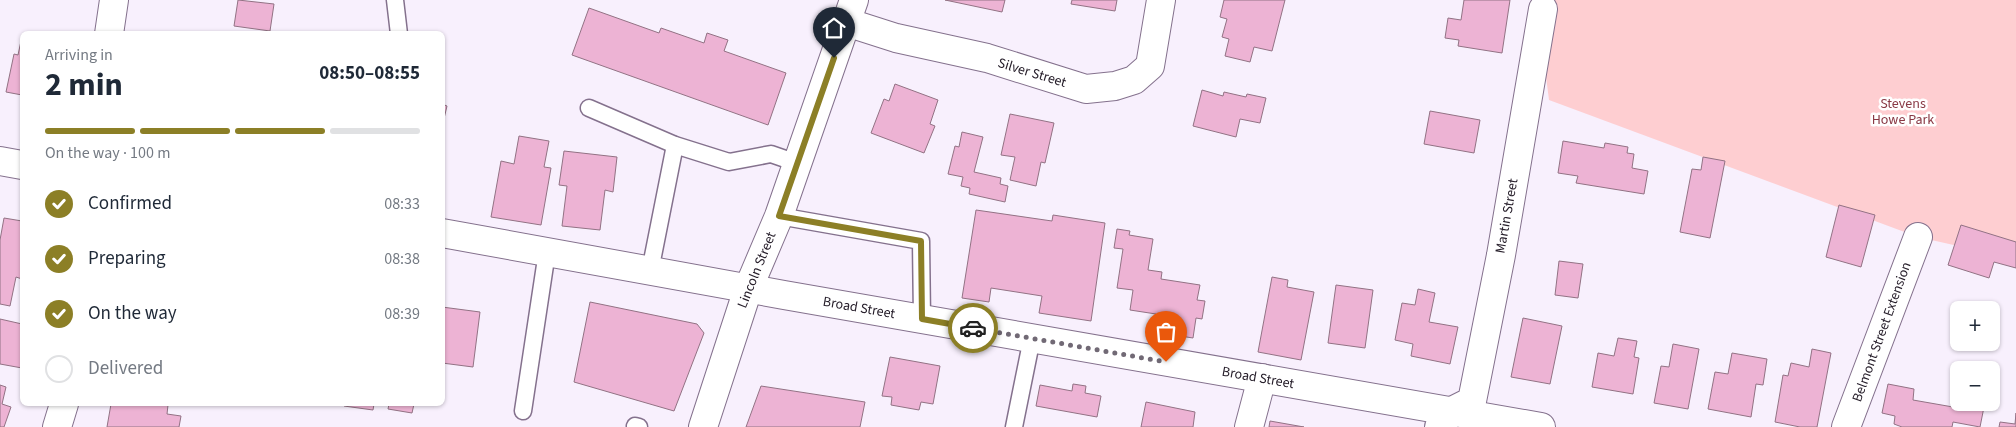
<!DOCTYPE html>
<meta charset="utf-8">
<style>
:root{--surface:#fff;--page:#f2f2f3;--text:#1f2937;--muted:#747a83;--line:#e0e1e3;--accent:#8c7f26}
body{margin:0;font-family:"Source Sans 3",sans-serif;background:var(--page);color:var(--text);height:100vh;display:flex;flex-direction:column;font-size:19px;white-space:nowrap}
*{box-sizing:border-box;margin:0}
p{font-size:16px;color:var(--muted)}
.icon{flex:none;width:28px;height:28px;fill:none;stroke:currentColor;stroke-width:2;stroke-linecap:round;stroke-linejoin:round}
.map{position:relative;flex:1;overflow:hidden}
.side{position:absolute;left:20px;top:31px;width:425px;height:375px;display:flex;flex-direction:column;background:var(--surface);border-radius:8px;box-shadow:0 1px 4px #0004}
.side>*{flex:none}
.buttons{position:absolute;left:1950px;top:301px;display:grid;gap:10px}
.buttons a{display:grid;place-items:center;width:50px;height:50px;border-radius:8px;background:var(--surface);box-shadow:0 1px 4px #0004;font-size:25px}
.pin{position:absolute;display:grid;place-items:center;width:42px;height:42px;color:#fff;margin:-51px -21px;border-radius:50% 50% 50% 0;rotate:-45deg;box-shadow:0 0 5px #0007}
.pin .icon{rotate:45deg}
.courier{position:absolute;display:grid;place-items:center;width:50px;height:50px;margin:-25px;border:4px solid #8c7f26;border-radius:50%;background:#fff;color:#222;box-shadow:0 1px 6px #0007}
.headline em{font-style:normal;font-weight:700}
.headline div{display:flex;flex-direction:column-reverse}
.headline{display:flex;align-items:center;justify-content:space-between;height:85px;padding:0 25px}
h1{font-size:32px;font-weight:700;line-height:38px}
.bar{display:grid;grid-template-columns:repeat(4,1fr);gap:8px 5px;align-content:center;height:60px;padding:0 25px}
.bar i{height:6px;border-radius:4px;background:var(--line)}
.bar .active{background:var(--accent)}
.bar p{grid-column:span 4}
ol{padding:0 25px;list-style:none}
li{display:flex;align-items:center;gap:15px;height:55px}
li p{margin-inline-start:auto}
li .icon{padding:5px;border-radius:50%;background:var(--accent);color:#fff;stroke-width:4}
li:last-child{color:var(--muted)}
li i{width:28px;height:28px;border:2px solid var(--line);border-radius:50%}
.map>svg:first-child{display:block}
</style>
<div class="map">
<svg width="2016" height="427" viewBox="0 0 2016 427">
<rect width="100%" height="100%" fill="#f8f0fd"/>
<path fill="#feced1" d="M1536,0H2016V259L1918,237L1549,100Z"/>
<g fill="#edb3d4" stroke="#927284">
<path d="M238,0L274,4L270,31L234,26Z"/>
<path d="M945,0H1005L1002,12Z"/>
<path d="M1072,0H1117L1115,11L1071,4Z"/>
<path d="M1224,0H1285L1272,51L1254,47L1250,62L1225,56L1229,39L1222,37L1227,19L1220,17Z"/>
<path d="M1464,0H1510L1502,53L1458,46L1459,40L1445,38L1448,18L1461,20Z"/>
<path d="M589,8L659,33L661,28L704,43L707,33L728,40L724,51L786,73L768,125L572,55Z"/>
<path d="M21,41H22V95L6,92L14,54L18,55Z"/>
<path d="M895,84L938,100L930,124L935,126L924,153L871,133L884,99L889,101Z"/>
<path d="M1202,90L1223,96L1224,92L1246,97L1247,94L1266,98L1260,123L1240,119L1236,137L1193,126Z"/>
<path d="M442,104L447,106L442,127Z"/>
<path d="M1430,111L1480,120L1474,153L1424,144Z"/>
<path d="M1010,114L1054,123L1045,163L1041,162L1036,186L1010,180L1015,157L1001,155Z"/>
<path d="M962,132L983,137L974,172L1001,178L1000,184L1008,186L1005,202L969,194L970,188L961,186L963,177L948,174L955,146L959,147Z"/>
<path d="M519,136L549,141L544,167L551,168L541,225L491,217L501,161L514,164Z"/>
<path d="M1563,141L1604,148L1605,143L1628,147L1627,153L1634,154L1632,168L1648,171L1644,194L1576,183L1578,176L1558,173Z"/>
<path d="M564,151L617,157L613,192L605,190L600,230L562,226L567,186L559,185Z"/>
<path d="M1703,157L1725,161L1710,238L1680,232L1692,169L1701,170Z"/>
<path d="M1839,205L1875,215L1861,267L1826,257Z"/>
<path d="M976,210L1052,221L1053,215L1105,223L1091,321L1039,313L1042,296L991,288L989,302L962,298Z"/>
<path d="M4,218L22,221V279L16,277L10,306L0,304V240Z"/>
<path d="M1961,225L2016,242V268L1994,262L1989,278L1948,265Z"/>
<path d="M1117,229L1130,231L1129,235L1153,239L1148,270L1162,272L1161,279L1200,285L1197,300L1205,301L1202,319L1196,318L1193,338L1154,332L1156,314L1130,310L1133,290L1117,288L1123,249L1114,248Z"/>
<path d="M1559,261L1583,264L1578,298L1555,295Z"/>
<path d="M1272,277L1288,280L1287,287L1314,292L1301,360L1258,352Z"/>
<path d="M1336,285L1373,290L1365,348L1328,343Z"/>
<path d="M1418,289L1435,293L1429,322L1458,327L1450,364L1411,356L1413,344L1395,340L1402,303L1415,305Z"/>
<path d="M590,302L697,324L704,333L674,411L574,382Z"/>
<path d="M442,307L480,312L473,367L442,363Z"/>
<path d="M1523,318L1562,326L1550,384L1511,377Z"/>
<path d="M0,319L22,324V368L0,364Z"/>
<path d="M1618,338L1637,341L1634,357L1639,358L1633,394L1592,387L1598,353L1614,356Z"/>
<path d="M1673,344L1699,349L1688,409L1654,403L1661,366L1669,367Z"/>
<path d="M1812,349L1831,353L1817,427H1800L1775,422L1783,375L1788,376L1791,363L1809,367Z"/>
<path d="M1732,353L1767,359L1763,385L1756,384L1751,417L1708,409L1715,372L1728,374Z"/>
<path d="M890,357L940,366L933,404L921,402L919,410L891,405L892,397L882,396Z"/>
<path d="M1073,384L1086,386L1085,393L1101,396L1097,417L1036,406L1040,385L1072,391Z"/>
<path d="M1888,384L1914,389L1913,400L1953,407L1956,394L1959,395V402H1985L1980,427L1953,422L1952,427H1902L1894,424L1895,416L1882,413Z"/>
<path d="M0,385L6,387L2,404L11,407L4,427H0Z"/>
<path d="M761,386L865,402L860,427H746Z"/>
<path d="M1146,402L1195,412L1193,427H1141Z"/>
<path d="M111,404L168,405L167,414L181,416L179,427H107Z"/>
<path d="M345,404H374L373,410L344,406Z"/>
<path d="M389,404H414L412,413L388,409Z"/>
<path d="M2016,413V427H1999L2000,422L2015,424Z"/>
<path d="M1270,421L1304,427H1269Z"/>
</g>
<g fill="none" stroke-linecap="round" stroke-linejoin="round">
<g stroke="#84718d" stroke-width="19">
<g id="lane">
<path d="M395,0L399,34"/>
<path d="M589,108L675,145L729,162L771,154L797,163"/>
<path d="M779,216L921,241L922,319"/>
<path d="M650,271L675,145"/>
<path d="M523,411L547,252"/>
<path d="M635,426L639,427"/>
<path d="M1014,427L1032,338"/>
</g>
</g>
<g stroke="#84718d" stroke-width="30">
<g id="street">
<path d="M846,22L896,38L987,58L1086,89L1115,86L1134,80L1150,66L1161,0"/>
<path d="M109,34L114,0"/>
<path d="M57,427L64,404"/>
<path d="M1249,427L1262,378"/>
<path d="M1439,427L1452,411L1472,401L1501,255L1543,9"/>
<path d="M1846,427L1918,237"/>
</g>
</g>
<g stroke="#84718d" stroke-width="30">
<g id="secondary">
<path d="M0,161L22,165"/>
<path d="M442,233L784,295L1541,427"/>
</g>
</g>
<g stroke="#84718d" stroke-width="30">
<path id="primary" d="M703,427L748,289L779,216L854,0"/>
</g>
<use href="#lane" stroke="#fff" stroke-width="16"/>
<use href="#street" stroke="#fff" stroke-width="28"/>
<use href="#secondary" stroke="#fff" stroke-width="28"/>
<use href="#primary" stroke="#fff" stroke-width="28"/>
</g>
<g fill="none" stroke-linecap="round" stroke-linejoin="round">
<path stroke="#716975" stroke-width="5" stroke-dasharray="0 9" d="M973,328L1166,362"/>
<path stroke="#8c7f26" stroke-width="6" d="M834,58L779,216L921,241L922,319L973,328"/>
</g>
<g text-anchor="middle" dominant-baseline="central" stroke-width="5" stroke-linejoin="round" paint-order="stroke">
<g font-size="14" fill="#28202c" stroke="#fff">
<text transform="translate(1032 73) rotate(17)">Silver Street</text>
<text transform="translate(1507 216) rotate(-80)">Martin Street</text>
<text transform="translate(757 270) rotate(-68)">Lincoln Street</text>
<text transform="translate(859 308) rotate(10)">Broad Street</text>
<text transform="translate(1882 332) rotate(-70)">Belmont Street Extension</text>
<text transform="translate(1258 378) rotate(10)">Broad Street</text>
</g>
<g font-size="14" fill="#893945" stroke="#fff">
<text x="1903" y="104">Stevens<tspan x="1903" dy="16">Howe Park</tspan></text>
</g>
</g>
</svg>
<div class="buttons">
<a>+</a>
<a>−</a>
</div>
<div class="pin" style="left:1166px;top:362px;background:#ea580c"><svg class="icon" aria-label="bag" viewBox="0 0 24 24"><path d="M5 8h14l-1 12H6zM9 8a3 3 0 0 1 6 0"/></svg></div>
<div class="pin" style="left:834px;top:58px;background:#1f2937"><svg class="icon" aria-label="home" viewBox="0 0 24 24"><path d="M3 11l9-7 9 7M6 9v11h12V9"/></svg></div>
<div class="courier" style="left:973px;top:328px"><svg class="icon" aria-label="car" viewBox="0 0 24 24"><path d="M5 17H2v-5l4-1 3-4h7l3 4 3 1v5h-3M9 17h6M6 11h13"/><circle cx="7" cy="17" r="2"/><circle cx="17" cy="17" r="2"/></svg></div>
<section class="side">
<div class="headline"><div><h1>2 min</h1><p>Arriving in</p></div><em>08:50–08:55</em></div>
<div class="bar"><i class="active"></i><i class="active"></i><i class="active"></i><i></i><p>On the way · 100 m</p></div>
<ol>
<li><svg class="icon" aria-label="check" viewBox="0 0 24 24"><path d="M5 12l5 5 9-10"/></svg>Confirmed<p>08:33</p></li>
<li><svg class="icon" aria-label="check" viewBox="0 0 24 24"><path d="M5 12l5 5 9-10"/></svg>Preparing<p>08:38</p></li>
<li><svg class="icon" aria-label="check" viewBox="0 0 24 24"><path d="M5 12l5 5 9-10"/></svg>On the way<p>08:39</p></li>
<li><i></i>Delivered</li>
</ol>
</section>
</div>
